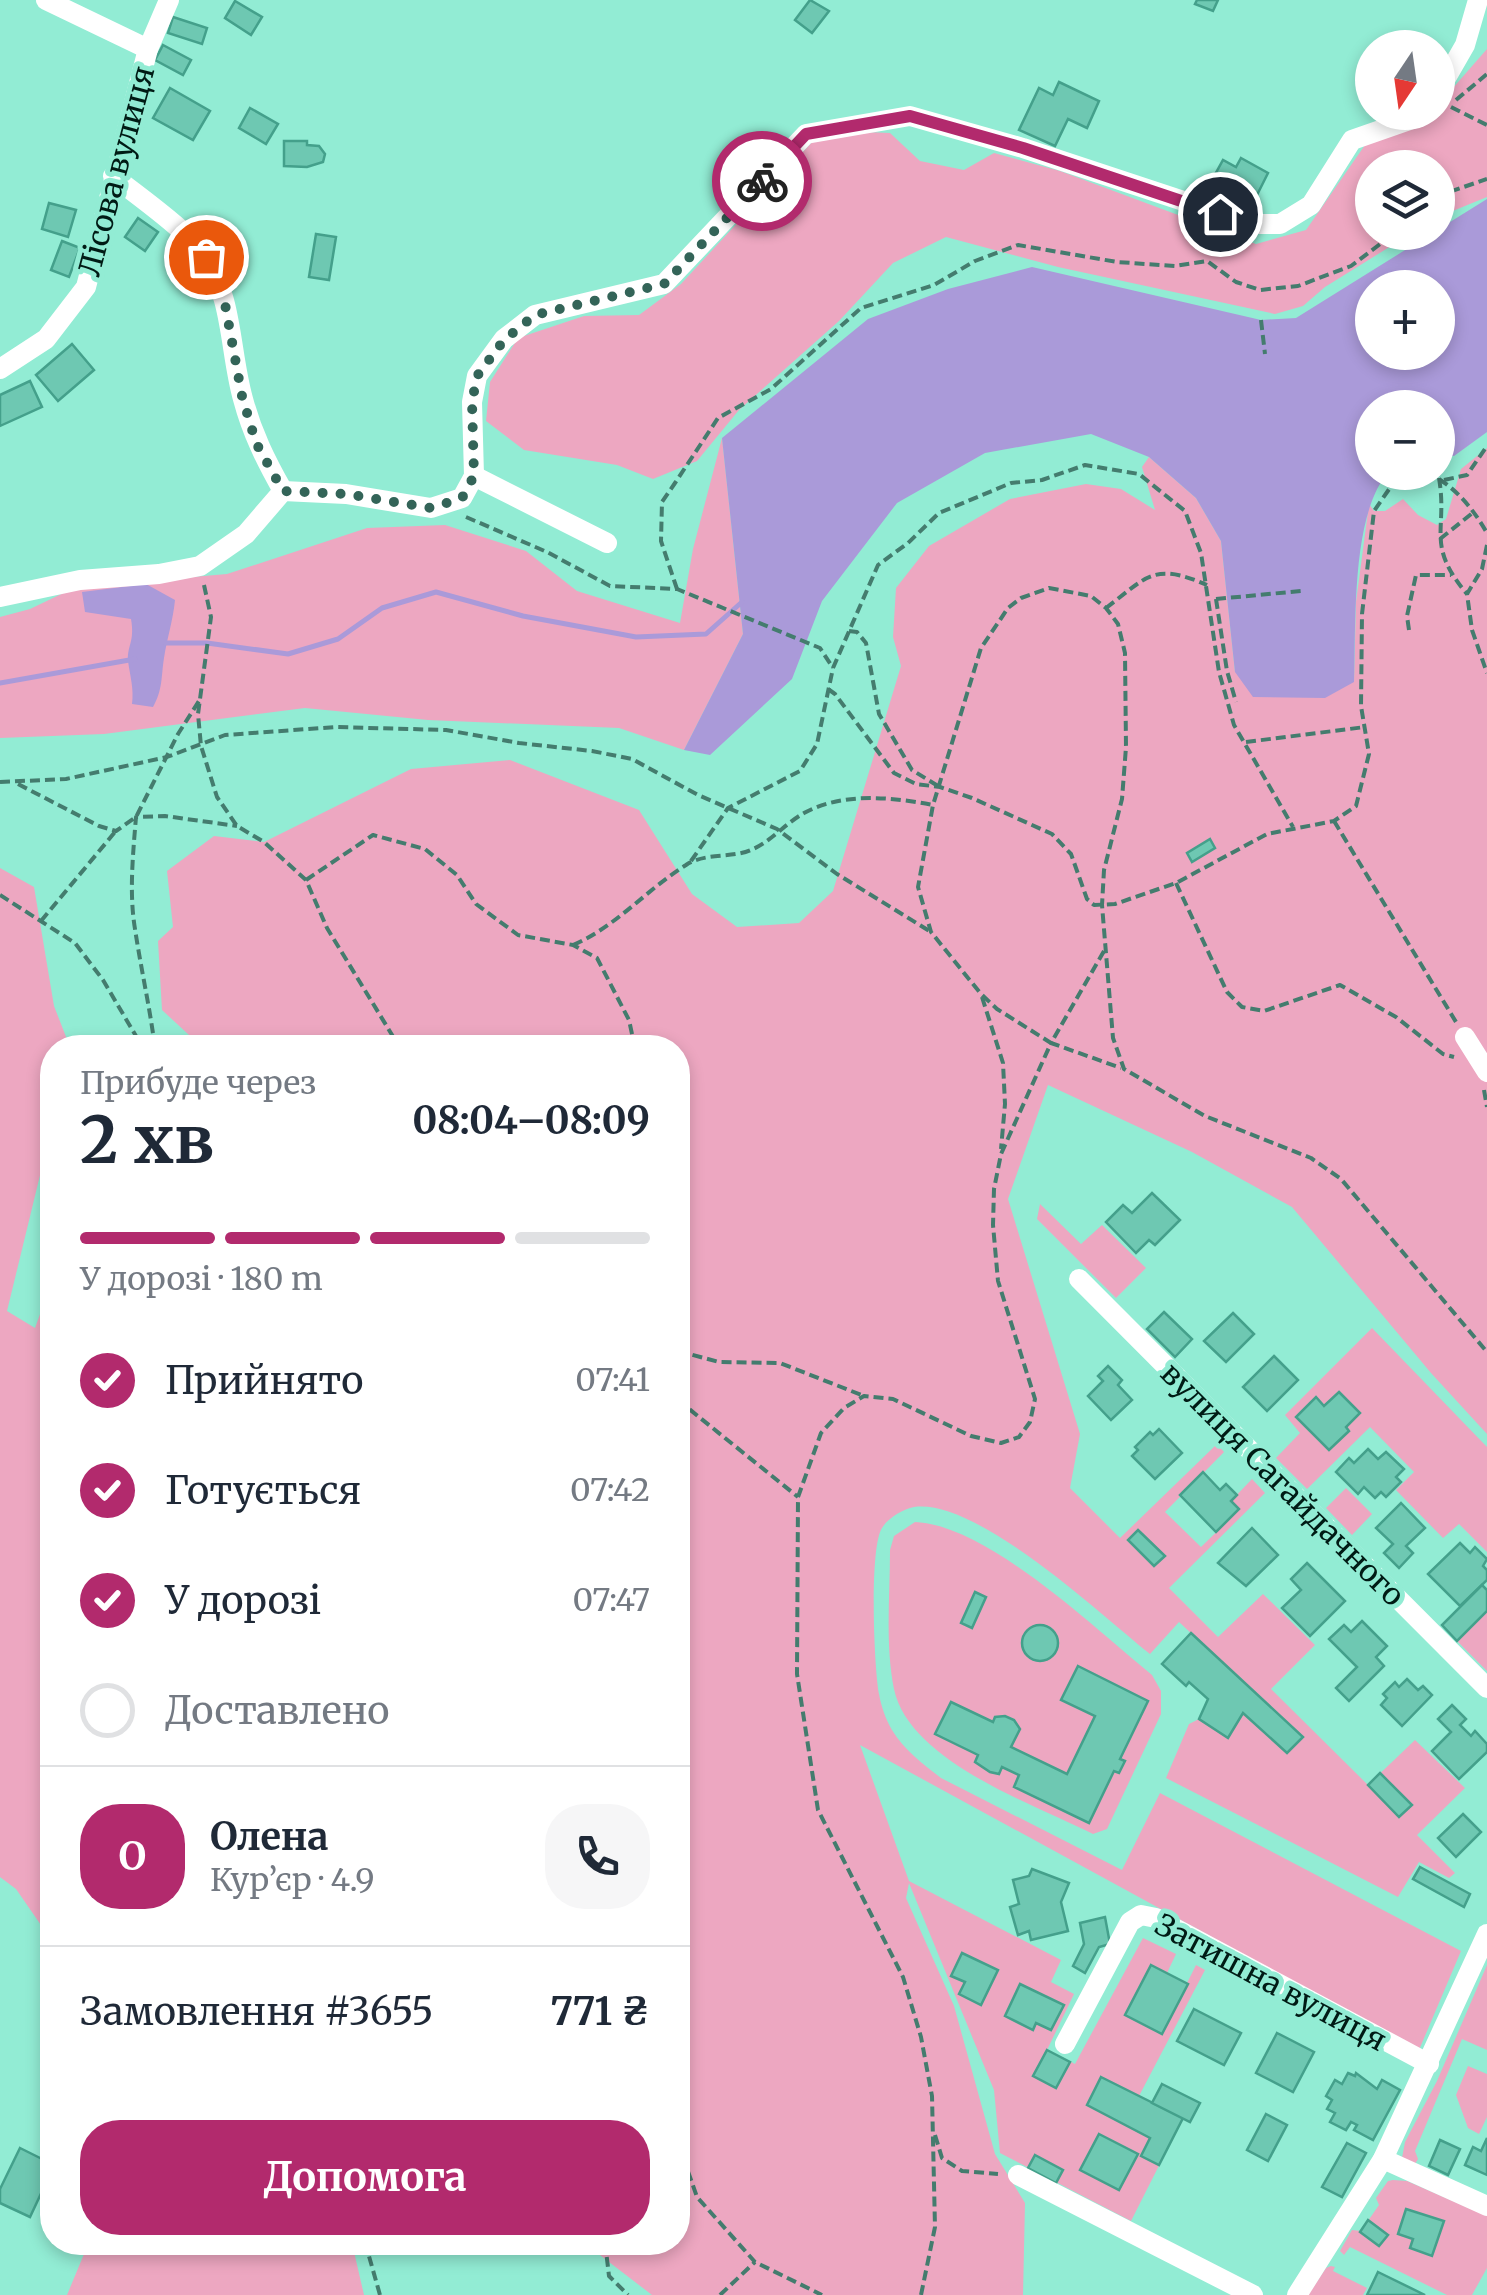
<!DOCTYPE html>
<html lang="uk">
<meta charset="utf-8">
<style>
:root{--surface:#fff;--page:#f6f6f7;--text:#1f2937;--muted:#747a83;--line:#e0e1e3;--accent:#b22a6d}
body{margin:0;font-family:Merriweather,serif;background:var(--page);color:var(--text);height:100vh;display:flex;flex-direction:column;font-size:38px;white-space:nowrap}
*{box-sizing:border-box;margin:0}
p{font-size:32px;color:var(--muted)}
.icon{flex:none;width:55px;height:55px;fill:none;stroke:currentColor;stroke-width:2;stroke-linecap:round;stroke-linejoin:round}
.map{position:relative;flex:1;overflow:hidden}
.drawer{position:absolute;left:40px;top:1035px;width:650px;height:1220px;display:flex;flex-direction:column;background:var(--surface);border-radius:40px;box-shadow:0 5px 15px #0003}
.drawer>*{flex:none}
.needle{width:65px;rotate:193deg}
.fabs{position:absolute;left:1355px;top:30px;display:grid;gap:20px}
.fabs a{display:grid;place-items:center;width:100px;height:100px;border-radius:50%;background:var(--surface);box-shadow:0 5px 15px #0003;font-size:50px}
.pin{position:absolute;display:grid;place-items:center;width:85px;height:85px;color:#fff;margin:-42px;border:5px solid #fff;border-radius:50%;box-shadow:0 2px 10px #0007}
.courier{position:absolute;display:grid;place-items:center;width:100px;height:100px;margin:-50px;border:8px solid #b22a6d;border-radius:50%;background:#fff;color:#222;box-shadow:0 2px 12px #0007}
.overview em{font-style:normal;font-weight:700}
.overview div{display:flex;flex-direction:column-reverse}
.overview{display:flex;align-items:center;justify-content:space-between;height:170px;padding:0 40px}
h1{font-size:65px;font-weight:700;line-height:75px}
.bar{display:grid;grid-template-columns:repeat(4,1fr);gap:15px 10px;align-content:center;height:120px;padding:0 40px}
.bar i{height:12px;border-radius:8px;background:var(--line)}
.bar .on{background:var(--accent)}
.bar p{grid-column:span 4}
.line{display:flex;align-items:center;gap:25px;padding:0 40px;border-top:2px solid var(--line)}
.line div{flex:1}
.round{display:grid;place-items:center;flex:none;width:105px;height:105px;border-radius:40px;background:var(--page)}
ol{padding:0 40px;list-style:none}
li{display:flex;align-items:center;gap:30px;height:110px}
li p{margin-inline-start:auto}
li .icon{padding:10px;border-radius:50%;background:var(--accent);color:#fff;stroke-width:4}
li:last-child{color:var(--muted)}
li i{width:55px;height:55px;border:5px solid var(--line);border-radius:50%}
.action{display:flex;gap:20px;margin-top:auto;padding:20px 40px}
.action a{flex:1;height:115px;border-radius:40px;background:var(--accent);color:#fff;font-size:40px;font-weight:700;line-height:115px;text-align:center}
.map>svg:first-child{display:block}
</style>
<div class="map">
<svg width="1487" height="2295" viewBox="0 0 1487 2295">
<rect width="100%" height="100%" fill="#92ecd4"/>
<g fill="#eda7c1">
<path d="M1487,49V197L1438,217V168H1372V232L1412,233L1325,287L1303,306L1275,314L1058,267L946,237L893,263L839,321L739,410L697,461L653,479L617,465L524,450L486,421L490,382L518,338L584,316L639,315L681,284L813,141L865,132L890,133L920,161L964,170L994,153L1060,171L1256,244L1306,230L1365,145L1423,122L1431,113L1438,112V105Z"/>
<path d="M722,438L743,634L684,750L619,728L428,720L305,708L104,734L0,738V617L30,609L76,587L227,574L367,528L445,525L526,551L577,591L680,623L693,549Z"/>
<path d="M1487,448V1434L1431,1373L1292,1207L1192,1152L1048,1085L1008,1199L1080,1434L1070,1488L1120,1538L1217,1444L1224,1452L1165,1512L1201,1547L1239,1510L1231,1501L1252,1479L1265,1493L1169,1588L1218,1637L1263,1594L1315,1645L1271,1689L1368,1785L1415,1740L1465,1788L1417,1835L1455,1873L1449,1878L1419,1862L1398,1897L1166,1778L1189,1724L1199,1719L1228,1738L1243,1713L1287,1753L1303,1737L1179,1622L1150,1654C1101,1615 977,1498 914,1507C903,1509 888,1518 882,1528C869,1548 874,1668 879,1694C881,1706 886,1720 892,1730C904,1750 923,1764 941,1778L1122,1870L1160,1793L1461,1951L1419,2050L860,1745L909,1881L1061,1960L1051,1982L1074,1994L1047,2050L1075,2064L1143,1938L1176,1954L1167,1973L1151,1965L1126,2015L1162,2033L1196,1965L1205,1970L1139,2096L1183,2118L1131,2221L1000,2153L994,2090L909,1883L906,1898L954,2006L995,2154L1025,2203L1023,2295H652L596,2252L593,2243L678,2242V1048L202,1047L162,1010L158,941L173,927L167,871L214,836L264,842L411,769L510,760L639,810L692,894L737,927L799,923L833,891L901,666L893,637L896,588L929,546L1010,499L1086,484L1121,489L1155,510L1142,467L1149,457L1196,498L1221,541L1235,672L1354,682L1356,602L1369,504L1374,511H1385L1403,499L1418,515L1437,525L1446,519L1461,469Z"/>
<path d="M0,868L34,887L54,1006L70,1047L52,1048V1126L7,1311L35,1328L52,1281V1941L16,1889L0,1877Z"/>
<path d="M1040,1204L1081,1244L1102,1225L1146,1268L1116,1298L1037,1219Z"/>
<path d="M1372,1328L1487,1447V1552L1459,1524L1443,1538L1396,1490L1414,1472L1370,1427L1307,1489L1276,1458L1300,1433L1285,1415Z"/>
<path d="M1346,1488L1372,1514L1352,1535L1326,1508Z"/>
<path d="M915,1522C988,1525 1095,1629 1152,1675L1161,1691V1714L1107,1829L1093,1834C1033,1804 909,1761 894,1689C885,1644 890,1596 890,1550L894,1536Z"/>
<path d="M1487,1611V1671L1457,1641Z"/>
<path d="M1487,1965V2050L1462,2039L1415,2151L1418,2159L1412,2169L1402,2158L1405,2142L1437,2081Z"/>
<path d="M1468,2066L1487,2074V2117L1479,2134L1468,2128L1456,2095Z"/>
<path d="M1393,2180L1407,2181L1487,2216V2268L1472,2295H1447L1350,2247L1344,2255L1340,2251L1352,2230L1361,2231L1379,2205L1376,2198L1388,2181Z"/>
<path d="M89,2242L352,2243L364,2295H67Z"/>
<path d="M1331,2266L1335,2267L1333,2271L1367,2288L1363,2295H1308L1326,2268Z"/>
</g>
<g fill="#aa9ad9" fill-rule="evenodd">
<path d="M1487,199V432L1454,456L1438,455V408H1372V472L1388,473C1351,514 1356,626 1354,682L1325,698L1253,697L1235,672L1221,541L1196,498L1149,457L1091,434L985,453L897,503L822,601L792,679L710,755L684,750L743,634L722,438L868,319L948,289L1032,267L1261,320L1296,318ZM1372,288H1438V352H1372Z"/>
<path d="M146,584L175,600C173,621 167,638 164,658C161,677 163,689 153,707L132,704C134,688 130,676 128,661C127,645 135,642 131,619L85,612L82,592Z"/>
</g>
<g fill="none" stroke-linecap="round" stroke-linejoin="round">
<g stroke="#aa9ad9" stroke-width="5">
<path d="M166,643H207L288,654L338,639L382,608L436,592L523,616L636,637L706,634L742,602"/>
<path d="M0,683L135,659"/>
</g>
</g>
<g fill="#6ec8b2" stroke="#44a08b" stroke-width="2.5">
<path d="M810,0L829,11L812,33L795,20Z"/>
<path d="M1197,0H1218L1213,11L1195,4Z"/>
<path d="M235,1L262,17L251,35L225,18Z"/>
<path d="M173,17L207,28L202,44L168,33Z"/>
<path d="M163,45L191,60L183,75L155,60Z"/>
<path d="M1059,82L1099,101L1087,128L1068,119L1055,146L1019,130L1039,88L1053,95Z"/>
<path d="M170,88L210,111L193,140L153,118Z"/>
<path d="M250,108L278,124L266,144L239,128Z"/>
<path d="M284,141H307V145L319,146L325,154L323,162L307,167L284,166Z"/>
<path d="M1241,158L1268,173L1257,195L1249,192L1246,197L1212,180L1223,160L1236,167Z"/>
<path d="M49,203L76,210L68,237L42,229Z"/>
<path d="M138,218L158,232L145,251L125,237Z"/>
<path d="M316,234L336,237L329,280L309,277Z"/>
<path d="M62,241L80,248L69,277L51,270Z"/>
<path d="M72,344L94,370L58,401L36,375Z"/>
<path d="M30,381L42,407L0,426V395Z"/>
<path d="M1210,839L1215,848L1192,862L1187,853Z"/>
<path d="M1152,1193L1180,1220L1155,1245L1149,1240L1136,1253L1106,1222L1123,1205L1132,1213Z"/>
<path d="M1164,1312L1192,1339L1175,1357L1147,1329Z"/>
<path d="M1233,1313L1254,1334L1226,1362L1204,1341Z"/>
<path d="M1274,1356L1298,1380L1267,1411L1243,1387Z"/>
<path d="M1108,1366L1122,1380L1118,1385L1132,1400L1111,1420L1088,1396L1103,1381L1098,1376Z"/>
<path d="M1339,1392L1360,1413L1346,1427L1349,1431L1329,1450L1296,1417L1316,1397L1324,1406Z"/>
<path d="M1159,1429L1182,1453L1155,1479L1132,1456L1138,1450L1135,1447L1150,1432L1153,1435Z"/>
<path d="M1368,1449L1378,1459L1386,1452L1404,1469L1396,1477L1401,1482L1386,1497L1381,1492L1375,1498L1364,1487L1358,1494L1336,1472L1349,1458L1354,1463Z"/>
<path d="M1203,1472L1220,1490L1226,1484L1237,1495L1231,1501L1239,1509L1216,1532L1180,1495Z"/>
<path d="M1401,1503L1425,1528L1406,1546L1413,1553L1399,1568L1384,1553L1393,1544L1376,1528Z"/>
<path d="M1252,1528L1278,1555L1246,1586L1218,1563Z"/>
<path d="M1138,1530L1165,1556L1154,1566L1128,1540Z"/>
<path d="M1460,1543L1470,1553L1475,1547L1487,1559L1483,1566L1487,1570V1580L1460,1606L1428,1574Z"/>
<path d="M1307,1563L1345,1601L1310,1636L1282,1608L1301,1590L1291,1579Z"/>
<path d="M1482,1585L1487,1590V1611L1457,1641L1442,1625Z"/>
<path d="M975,1592L986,1597L972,1628L961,1623Z"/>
<path d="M1362,1621L1387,1646L1376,1657L1384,1666L1349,1701L1336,1688L1357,1667L1329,1639L1344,1625L1351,1632Z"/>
<circle cx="1040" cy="1643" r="18"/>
<path d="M1191,1633L1303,1737L1287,1753L1243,1713L1228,1738L1199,1719L1208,1699L1189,1682L1186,1686L1162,1664Z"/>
<path d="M1078,1666L1148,1701L1120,1759L1125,1761L1119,1773L1114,1771L1089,1823L1014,1787L1019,1775L1002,1767L999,1774L990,1772L975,1762L978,1755L935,1734L951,1702L993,1722L995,1717L1005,1716L1014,1720L1020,1729L1011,1747L1067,1774L1095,1716L1061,1700Z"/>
<path d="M1407,1679L1418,1690L1423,1686L1432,1695L1402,1726L1381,1705L1387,1698L1383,1694L1395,1682L1399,1687Z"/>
<path d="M1452,1705L1466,1719L1460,1725L1471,1736L1475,1731L1487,1744V1752L1459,1779L1432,1751L1451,1732L1438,1719Z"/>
<path d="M1380,1773L1412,1805L1399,1817L1368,1785Z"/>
<path d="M1463,1814L1481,1832L1456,1857L1438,1838Z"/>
<path d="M1420,1867L1470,1894L1464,1907L1413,1879Z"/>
<path d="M1032,1869L1069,1883L1061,1902L1068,1931L1031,1940L1029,1931L1018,1935L1010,1907L1019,1904L1013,1880L1029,1876Z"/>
<path d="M1105,1917L1110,1944L1099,1947L1085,1973L1073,1966L1084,1944L1080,1923Z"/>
<path d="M962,1953L998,1970L981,2005L959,1994L965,1982L951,1976Z"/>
<path d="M1151,1965L1188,1984L1162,2034L1125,2015Z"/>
<path d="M1020,1984L1064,2005L1051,2030L1036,2023L1033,2030L1005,2016Z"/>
<path d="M1194,2009L1241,2033L1224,2065L1177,2041Z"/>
<path d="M1277,2033L1314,2052L1293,2092L1256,2073Z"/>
<path d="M1047,2050L1070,2062L1056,2088L1033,2076Z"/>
<path d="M1348,2073L1355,2076L1356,2073L1377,2089L1382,2080L1400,2090L1373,2140L1354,2130L1357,2125L1351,2122L1346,2130L1330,2122L1335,2113L1327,2109L1332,2100L1326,2096L1335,2080L1342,2084Z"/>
<path d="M1101,2077L1183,2118L1159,2165L1141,2156L1150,2138L1087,2105Z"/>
<path d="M1162,2084L1200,2103L1190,2122L1152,2103Z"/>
<path d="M1266,2114L1287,2125L1268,2161L1247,2150Z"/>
<path d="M1099,2134L1138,2154L1119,2190L1080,2170Z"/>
<path d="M1487,2138V2175L1465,2165L1473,2147L1481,2151Z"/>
<path d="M1440,2140L1460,2149L1448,2175L1429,2166Z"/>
<path d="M1347,2143L1366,2153L1342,2197L1322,2187Z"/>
<path d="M20,2148L52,2164V2170L30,2217L0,2203V2189Z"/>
<path d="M1035,2155L1063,2170L1056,2183L1028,2168Z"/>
<path d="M1406,2209L1444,2221L1432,2256L1410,2248L1413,2239L1398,2234Z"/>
<path d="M1368,2220L1388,2235L1379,2246L1360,2232Z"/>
<path d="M1378,2272L1425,2295H1367Z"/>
</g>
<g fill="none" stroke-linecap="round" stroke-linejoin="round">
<g stroke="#447c6e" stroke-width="4" stroke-dasharray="10 5" stroke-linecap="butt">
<path d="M1456,100L1487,74"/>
<path d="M1451,107L1487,125"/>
<path d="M1438,200L1446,193L1487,179"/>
<path d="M1261,320L1265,354"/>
<path d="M1426,472C1454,485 1472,507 1487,533"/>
<path d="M1439,478C1448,531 1425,544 1467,594"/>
<path d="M1444,480L1467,475L1487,446"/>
<path d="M466,517L547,552L610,586L677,589L820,648L833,668"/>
<path d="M1440,539L1475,511"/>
<path d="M1487,545L1482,569L1467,594L1472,630L1487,673"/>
<path d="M204,585L211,617L198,714L201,746L217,797L237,826L264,842L306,880L327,928L400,1048"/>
<path d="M677,589L661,541L662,502L675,483L718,418L771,389L861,308L934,285L975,261L1018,245L1117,262L1175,266L1207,261L1236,282L1260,290L1298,286L1351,266L1396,232"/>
<path d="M1216,599L1227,671L1236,702"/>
<path d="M1216,599L1301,591"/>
<path d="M1106,608C1148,576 1154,562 1207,585"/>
<path d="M1409,630L1407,616L1416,575H1451"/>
<path d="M849,631L857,632L866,643L879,714L912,770L938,786"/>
<path d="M828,689L835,694L894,773L916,784L940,787L972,798L1052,834L1071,854L1087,899L1094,905L1115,904L1176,883L1267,834L1334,821L1356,806L1369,754L1361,706L1362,614L1374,511L1392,485L1422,472"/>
<path d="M1246,742L1365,727"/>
<path d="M0,782L66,779L167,757L225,735L336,727L446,730L519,743L592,751L632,759L698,795L777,829L837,874L931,932"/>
<path d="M18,784L99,826L116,831L136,817L178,734L199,701"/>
<path d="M1334,821L1456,1022"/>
<path d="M691,861L728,808L800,771L817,744L833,668L878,565L908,543L939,513L1011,483L1042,480L1085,465L1139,474L1185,511L1201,553L1219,672L1234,725L1293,827"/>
<path d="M306,880L373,835L425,849L457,875L476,904L518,935L573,945L597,958L629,1020L635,1048"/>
<path d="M1176,883L1227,992L1242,1007L1264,1011L1340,985L1396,1017L1443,1054L1454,1057"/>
<path d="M0,895L75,943L103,980L143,1048"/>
<path d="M41,921L115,832"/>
<path d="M573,945C617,926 646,890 686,865C705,852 733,859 753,849C770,842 786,823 804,813C843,792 891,797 933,805"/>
<path d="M1104,951L1051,1043L1121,1068"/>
<path d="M982,997L1003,1063L1005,1104L1001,1149"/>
<path d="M155,1048C150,1008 141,969 135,929C129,893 133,854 136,817L165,816L237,826"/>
<path d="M1484,1090L1487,1107"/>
<path d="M678,1351L719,1362L780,1363L864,1396"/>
<path d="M678,1378L682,1402"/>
<path d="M678,1400L798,1497"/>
<path d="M935,2135L942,2158L962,2171L998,2174"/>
<path d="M678,2143L697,2197L755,2262L822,2295"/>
<path d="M365,2242L380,2295"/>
<path d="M605,2242L609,2276L628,2295"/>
<path d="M720,2295L755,2262"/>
<path d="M921,2295L935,2227L932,2096L921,2037L903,1977L818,1810L797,1674L798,1497L821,1433L844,1408L864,1396L893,1399L971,1436L1001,1443L1019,1437L1030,1422L1035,1399L998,1281L993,1225L994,1189L1001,1154L1051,1043L997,1009L981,994L931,932L918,887L933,805L981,648L1008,608L1021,598L1049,588L1091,596L1106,608L1118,624L1125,653L1126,747L1122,799L1104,870L1102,905L1113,1038L1124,1069L1205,1116L1311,1158L1341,1179L1487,1352"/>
</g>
<g stroke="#fff" stroke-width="20">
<path d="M46,0L148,49"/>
<path d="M1438,92L1465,45L1478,0"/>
<path d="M113,176C139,197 189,231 206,258C233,300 230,353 243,399C252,433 266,461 283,491"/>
<path d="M0,369L46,339L86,287L148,49L169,0"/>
<path d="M474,476L607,543"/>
<path d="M283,491L346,494L431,508L462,498L474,476L472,402L477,376L504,339L535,315L664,284L806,134L910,116L1023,148L1253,224H1280L1311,205L1352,140L1415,118L1420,112"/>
<path d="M0,597L80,580L159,574L200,566L246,534L283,491"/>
<path d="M1465,1037L1487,1072"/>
<path d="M1079,1279L1487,1688"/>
<path d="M1065,2044L1130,1922L1141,1915L1156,1918L1429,2064"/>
<path d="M1383,2159L1487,2206"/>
<path d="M1018,2175L1253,2295"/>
<path d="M1297,2295L1383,2159L1487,1934"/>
</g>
</g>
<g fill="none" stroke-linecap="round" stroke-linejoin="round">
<path stroke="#336458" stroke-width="10" stroke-dasharray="0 18" d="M206,257L225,304L242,396L256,443L283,491L346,494L431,508L462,498L474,476L472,402L477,376L504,340L535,315L664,284L762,181"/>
<path stroke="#b22a6d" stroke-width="12" d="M762,181L806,134L910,116L1023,148L1220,214"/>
</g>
<g text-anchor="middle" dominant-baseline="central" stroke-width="10" stroke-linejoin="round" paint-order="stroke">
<g font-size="30" fill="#001b15" stroke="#92ecd4">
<text transform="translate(116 171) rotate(-75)">Лісова вулиця</text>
<text transform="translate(1283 1484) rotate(45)">вулиця Сагайдачного</text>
<text transform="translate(1271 1982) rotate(28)">Затишна вулиця</text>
</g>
</g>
</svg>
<div class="fabs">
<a><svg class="needle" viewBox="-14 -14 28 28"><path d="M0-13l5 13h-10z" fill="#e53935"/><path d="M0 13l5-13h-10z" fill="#747a83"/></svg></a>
<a><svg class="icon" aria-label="layers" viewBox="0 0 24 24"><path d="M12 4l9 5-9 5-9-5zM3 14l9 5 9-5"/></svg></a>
<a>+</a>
<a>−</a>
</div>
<div class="pin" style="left:206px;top:257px;background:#ea580c"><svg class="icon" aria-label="bag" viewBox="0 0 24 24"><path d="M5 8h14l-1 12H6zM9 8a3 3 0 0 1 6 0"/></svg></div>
<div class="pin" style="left:1220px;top:214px;background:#1f2937"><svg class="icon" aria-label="home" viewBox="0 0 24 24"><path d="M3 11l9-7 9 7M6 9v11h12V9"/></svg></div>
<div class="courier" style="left:762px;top:181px"><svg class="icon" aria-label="bike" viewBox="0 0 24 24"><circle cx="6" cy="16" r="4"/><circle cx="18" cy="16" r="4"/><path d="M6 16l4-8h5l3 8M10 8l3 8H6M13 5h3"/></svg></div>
<section class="drawer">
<div class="overview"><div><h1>2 хв</h1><p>Прибуде через</p></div><em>08:04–08:09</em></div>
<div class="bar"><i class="on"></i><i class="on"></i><i class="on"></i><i></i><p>У дорозі · 180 m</p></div>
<ol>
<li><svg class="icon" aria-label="check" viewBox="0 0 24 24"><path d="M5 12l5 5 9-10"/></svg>Прийнято<p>07:41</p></li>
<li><svg class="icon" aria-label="check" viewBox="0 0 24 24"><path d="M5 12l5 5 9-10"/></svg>Готується<p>07:42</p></li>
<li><svg class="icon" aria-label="check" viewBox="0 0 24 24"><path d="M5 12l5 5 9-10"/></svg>У дорозі<p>07:47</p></li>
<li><i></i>Доставлено</li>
</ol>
<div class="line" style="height:180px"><b class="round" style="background:var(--accent);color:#fff">О</b><div><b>Олена</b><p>Кур’єр · 4.9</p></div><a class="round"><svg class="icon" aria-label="phone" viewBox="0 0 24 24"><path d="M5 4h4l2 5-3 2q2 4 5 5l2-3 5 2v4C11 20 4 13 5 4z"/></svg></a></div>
<div class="line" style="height:130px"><div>Замовлення #3655</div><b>771 ₴</b></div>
<div class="action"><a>Допомога</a></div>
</section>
</div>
